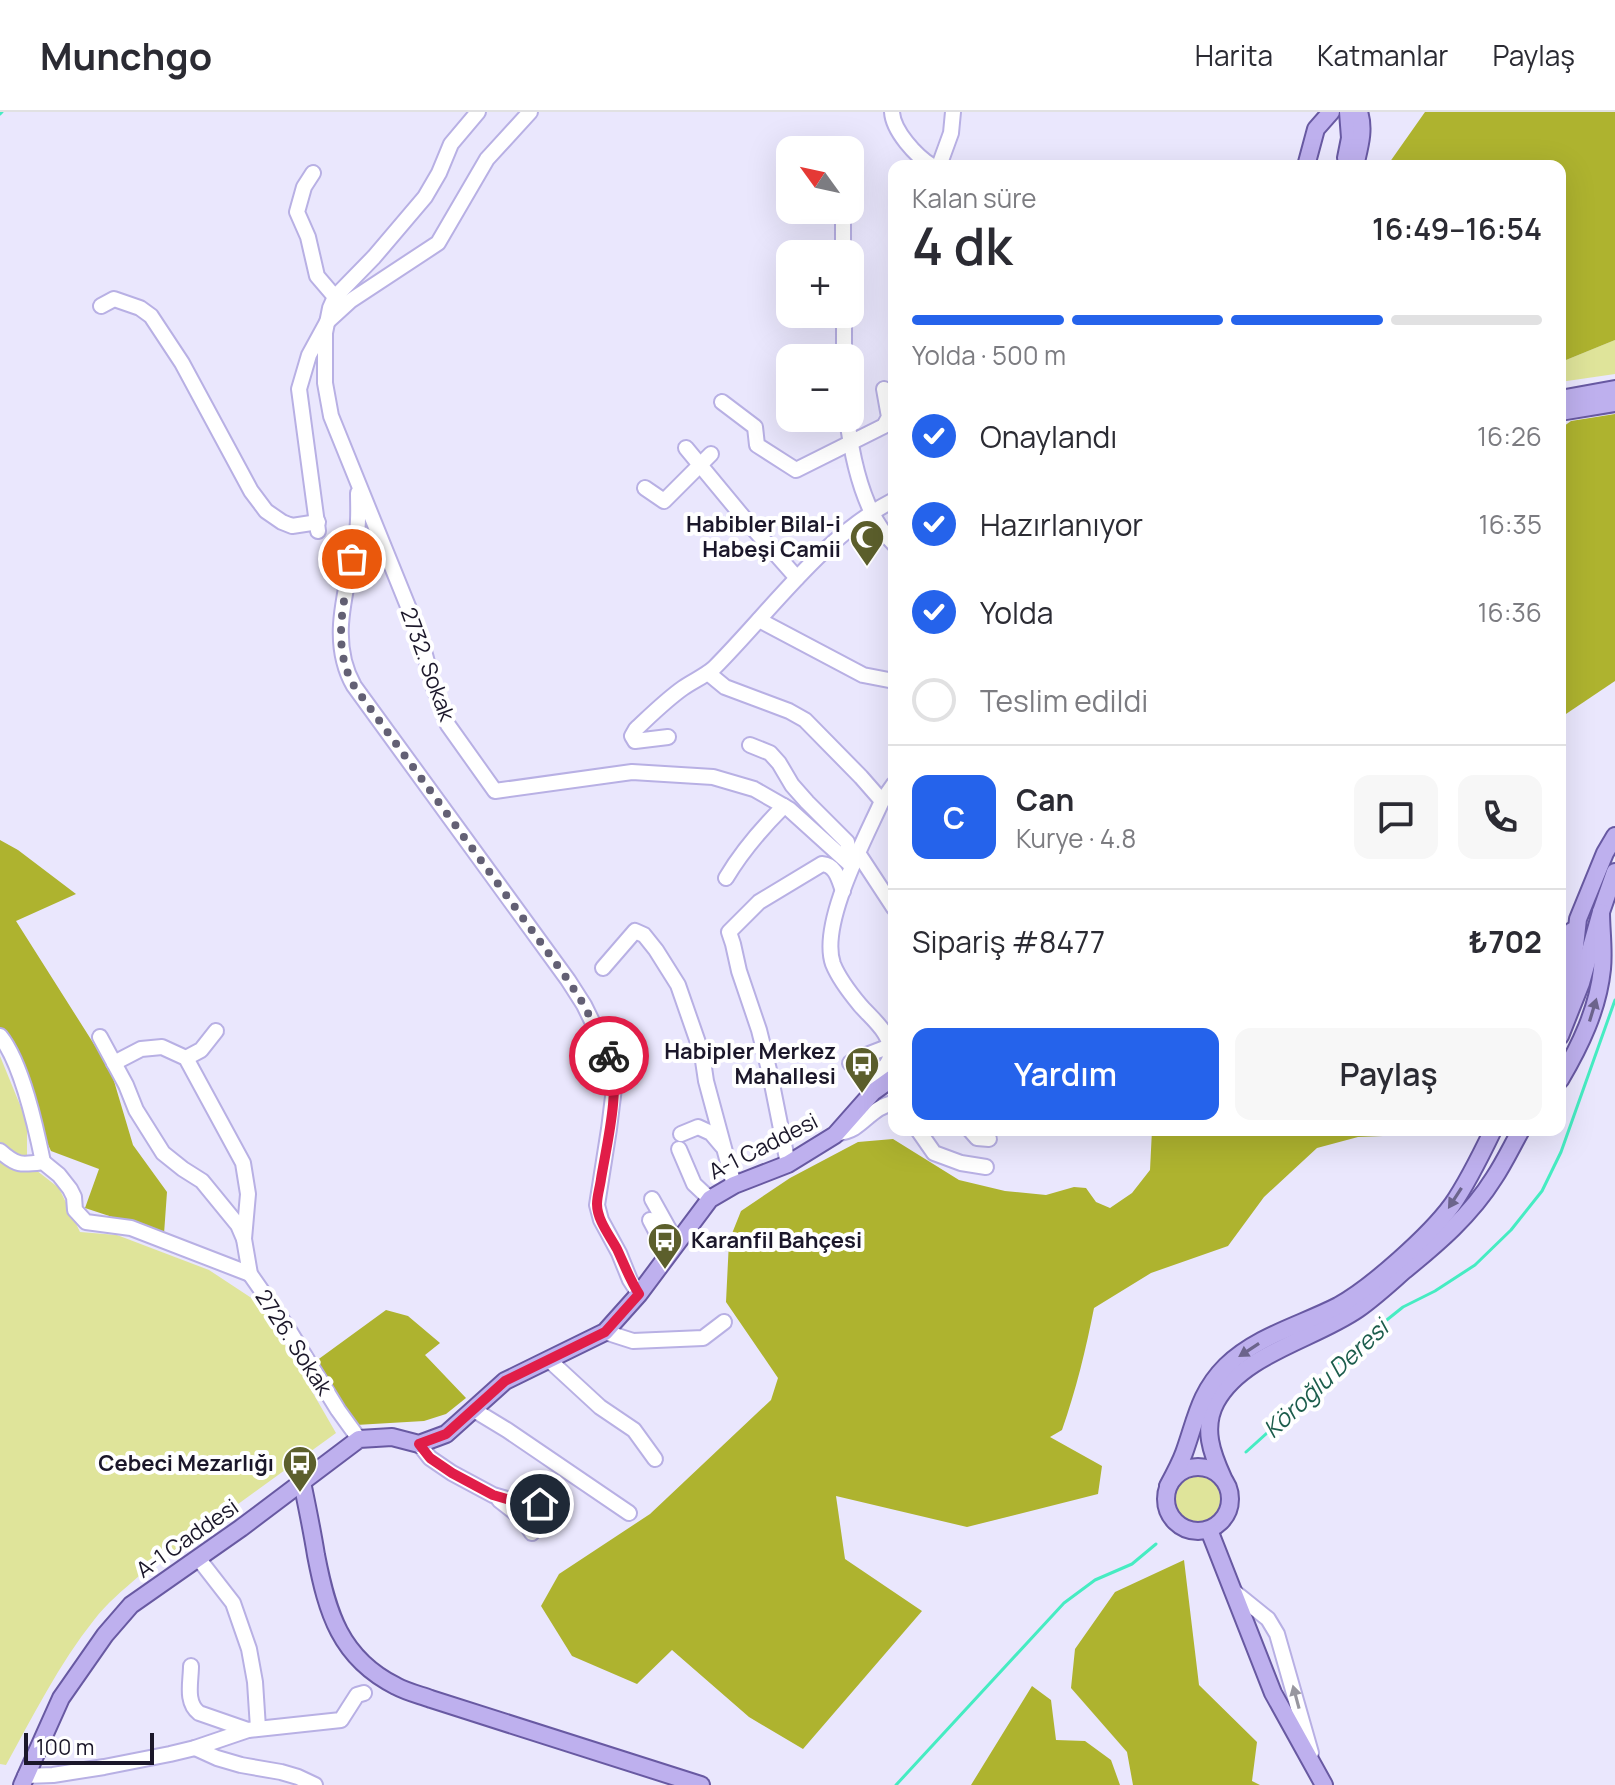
<!DOCTYPE html>
<html lang="tr">
<meta charset="utf-8">
<style>
:root{--surface:#fff;--page:#f7f7f7;--text:#2b2b33;--muted:#7c7c81;--line:#e1e1e2;--accent:#2563eb}
body{margin:0;font-family:Manrope,sans-serif;background:var(--page);color:var(--text);height:100vh;display:flex;flex-direction:column;font-size:30px;white-space:nowrap}
*{box-sizing:border-box;margin:0}
p{font-size:26px;color:var(--muted)}
.icon{flex:none;width:44px;height:44px;fill:none;stroke:currentColor;stroke-width:2;stroke-linecap:round;stroke-linejoin:round}
.map{position:relative;flex:1;overflow:hidden}
.sheet{position:absolute;left:888px;top:48px;width:678px;height:976px;display:flex;flex-direction:column;background:var(--surface);border-radius:16px;box-shadow:0 8px 32px #0002}
.sheet>*{flex:none}
.needle{width:52px;rotate:303deg}
.buttons{position:absolute;left:776px;top:24px;display:grid;gap:16px}
.buttons a{display:grid;place-items:center;width:88px;height:88px;border-radius:16px;background:var(--surface);box-shadow:0 8px 32px #0002;font-size:40px}
.scale{position:absolute;left:24px;bottom:20px;width:130px;box-sizing:border-box;padding-left:8px;border:4px solid #1b172a;border-top:0;font-size:22px;line-height:28px;white-space:nowrap;color:#1b172a;-webkit-text-stroke:6px #fff;paint-order:stroke}
.pin{position:absolute;display:grid;place-items:center;width:68px;height:68px;color:#fff;margin:-34px;border:4px solid #fff;border-radius:50%;box-shadow:0 2px 8px #0007}
.courier{position:absolute;display:grid;place-items:center;width:80px;height:80px;margin:-40px;border:6px solid #e11d48;border-radius:50%;background:#fff;color:#222;box-shadow:0 2px 10px #0007}
.overview em{font-style:normal;font-weight:600}
.overview div{display:flex;flex-direction:column-reverse}
.overview{display:flex;align-items:center;justify-content:space-between;height:136px;padding:0 24px}
h1{font-size:52px;font-weight:600;line-height:60px}
.bar{display:grid;grid-template-columns:repeat(4,1fr);gap:12px 8px;align-content:center;height:96px;padding:0 24px}
.bar i{height:10px;border-radius:6px;background:var(--line)}
.bar .current{background:var(--accent)}
.bar p{grid-column:span 4}
.line{display:flex;align-items:center;gap:20px;padding:0 24px;border-top:2px solid var(--line)}
.line div{flex:1}
.round{display:grid;place-items:center;flex:none;width:84px;height:84px;border-radius:16px;background:var(--page)}
ol{padding:0 24px;list-style:none}
li{display:flex;align-items:center;gap:24px;height:88px}
li p{margin-inline-start:auto}
li .icon{padding:8px;border-radius:50%;background:var(--accent);color:#fff;stroke-width:4}
li:last-child{color:var(--muted)}
li i{width:44px;height:44px;border:4px solid var(--line);border-radius:50%}
.cta{display:flex;gap:16px;margin-top:auto;padding:16px 24px}
.cta a{flex:1;height:92px;border-radius:16px;background:var(--accent);color:#fff;font-size:32px;font-weight:600;line-height:92px;text-align:center}
.cta a+a{background:var(--page);color:var(--text)}
header{display:flex;align-items:center;gap:48px;box-sizing:border-box;height:112px;padding:0 40px;background:var(--surface);border-bottom:2px solid var(--line)}
header strong{font-size:38px}
nav{display:flex;gap:44px;margin-inline-start:auto;font-size:28px}
.map>svg:first-child{display:block}
</style>
<header>
<strong>Munchgo</strong>
<nav><a>Harita</a><a>Katmanlar</a><a>Paylaş</a></nav>
</header>
<div class="map">
<svg width="1615" height="1673" viewBox="0 0 1615 1673">
<rect width="100%" height="100%" fill="#eae7fd"/>
<g fill="#dfe49a">
<path d="M1615,228V262L1560,270V247L1566,248Z"/>
<path d="M0,944L27,1010V1051L59,1076L80,1120L117,1123L209,1158L262,1193L336,1321L139,1464C123,1478 107,1491 94,1508C59,1552 33,1604 6,1653L0,1652Z"/>
<circle cx="1197" cy="1387" r="26"/>
</g>
<g fill="#aeb32f">
<path d="M1425,0H1615V228L1566,248L1560,247V54H1387Z"/>
<path d="M1615,302V569L1560,606V317L1571,309Z"/>
<path d="M0,728L18,738L76,782L16,809L111,959L133,1033L167,1080L164,1122L85,1096L99,1057L51,1039L0,930Z"/>
<path d="M1152,1018H1387L1383,1024L1358,1025L1317,1036L1264,1085L1228,1134L1151,1161L1094,1196C1086,1237 1076,1278 1062,1318L1050,1325L1102,1354L1098,1382L967,1415L836,1384L845,1447L922,1499L803,1637L749,1605L672,1538L637,1572L572,1544L541,1494L559,1462L650,1402L771,1288L778,1266L726,1190L729,1129L741,1099L790,1066L858,1030L893,1027L959,1068L1005,1079L1046,1083L1074,1075L1086,1076L1096,1090L1110,1096L1132,1081L1150,1058Z"/>
<path d="M386,1198L408,1204L440,1231L425,1243L466,1286L446,1302L424,1309L356,1313L316,1249Z"/>
<path d="M1184,1448L1199,1573L1257,1630L1252,1669L1260,1673H1133L1127,1640L1071,1576L1075,1537L1115,1480Z"/>
<path d="M1032,1574L1051,1588L1056,1628L1085,1629L1111,1648L1120,1673H971Z"/>
</g>
<g fill="none" stroke-linecap="round" stroke-linejoin="round">
<g stroke="#46ecc2" stroke-width="3">
<path d="M0,2L2,0"/>
<path d="M1246,1340L1288,1302L1358,1231L1403,1195L1435,1179L1475,1153L1511,1118L1542,1079L1561,1040L1615,888"/>
<path d="M896,1673L1064,1491L1095,1468L1132,1452L1156,1432"/>
</g>
<g stroke="#b8b0e4" stroke-width="18">
<g id="minor">
<path d="M478,0L451,32L439,61L425,85L374,145L335,185L330,196L325,221V271L331,304L420,524L434,576L448,613L495,679L632,660L713,665L754,677L789,697L852,754"/>
<path d="M892,0C893,19 916,44 932,54"/>
<path d="M939,54L951,21L953,0"/>
<path d="M313,61L304,75L297,100L308,125L317,164L335,185"/>
<path d="M843,107V142"/>
<path d="M101,194L114,187L140,196L151,204L182,251L251,379L266,399L282,410L292,414L318,410"/>
<path d="M844,202V246"/>
<path d="M722,290L755,315L757,333L796,358L884,314L889,305L884,277"/>
<path d="M847,306C852,346 864,403 894,432"/>
<path d="M686,336L744,406L797,466"/>
<path d="M645,376L664,389L711,342"/>
<path d="M358,381C358,394 359,407 357,419C350,471 326,525 354,574L568,868L584,893L613,952L615,968L609,1017L597,1093L601,1108L619,1141L630,1168L639,1182"/>
<path d="M318,419L299,277L309,243L327,210L350,189L438,131L487,47L530,0"/>
<path d="M759,508L863,563L894,569"/>
<path d="M708,561L725,575L789,599L805,608L861,665L882,689C865,727 819,812 833,852C839,867 850,881 860,893C872,907 894,923 890,944C889,953 882,957 875,963L873,980"/>
<path d="M668,625L635,629L632,624L636,617C651,603 666,588 683,576C693,569 705,564 714,556C770,500 823,424 894,388"/>
<path d="M750,633L770,641L779,651L792,673L807,690L847,730L852,753"/>
<path d="M882,689L894,672"/>
<path d="M858,741L894,796"/>
<path d="M726,766C742,739 762,716 784,694"/>
<path d="M603,856L635,819L644,823L656,838L678,873L702,942L706,969L734,1073"/>
<path d="M0,924C22,951 36,1016 43,1050"/>
<path d="M100,925L126,973L136,998L163,1041L183,1057L202,1069L238,1113L244,1127L250,1162L287,1215L338,1298L359,1327"/>
<path d="M186,946L201,938L216,919"/>
<path d="M114,951L141,937L162,935L186,946L243,1051L248,1082L244,1127"/>
<path d="M850,951L864,944L890,934"/>
<path d="M918,1018L934,1041L961,1051L986,1055"/>
<path d="M970,1018L977,1026L989,1027"/>
<path d="M681,1022L698,1015L711,1021L722,1034"/>
<path d="M835,1022C841,1021 849,1019 854,1016C868,1007 876,994 894,991"/>
<path d="M679,1037L694,1072L710,1087"/>
<path d="M0,1039C17,1054 21,1053 43,1050L59,1063L70,1077L74,1085L75,1098L86,1110L131,1116L250,1162"/>
<path d="M788,1052L770,962L759,918L739,859L733,832L729,820L759,790L822,752C836,753 839,768 843,779"/>
<path d="M652,1087L676,1130"/>
<path d="M650,1108L668,1142"/>
<path d="M605,1220L633,1229L703,1226L724,1210"/>
<path d="M549,1248L600,1295L634,1318L655,1347"/>
<path d="M474,1298L507,1318L629,1401"/>
<path d="M419,1332L430,1346L452,1361L493,1383L510,1388L540,1392"/>
<path d="M499,1388L522,1406L532,1421"/>
<path d="M198,1446L233,1491L249,1537L255,1570L258,1616"/>
<path d="M1232,1478L1268,1507L1277,1522L1311,1641"/>
<path d="M191,1554C191,1570 185,1590 199,1601L248,1618"/>
<path d="M195,1636L217,1646L241,1653L281,1660L298,1665L315,1673"/>
<path d="M25,1664L53,1663L104,1655L170,1642L195,1636L248,1618L341,1608L357,1583L364,1581"/>
</g>
</g>
<g stroke="#6859a2" stroke-width="20">
<g id="major">
<path d="M1346,46L1350,26L1348,0"/>
<path d="M1306,54L1316,17L1331,0"/>
<path d="M1355,54C1359,36 1365,18 1359,0"/>
<path d="M1560,287L1615,277"/>
<path d="M1560,300L1615,291"/>
<path d="M1560,845L1572,819"/>
<path d="M1560,893L1572,862L1578,807L1605,741L1615,724"/>
<path d="M1560,924L1581,871L1601,800L1615,760"/>
<path d="M1560,968C1580,934 1598,897 1602,857C1604,838 1601,818 1601,800"/>
<circle cx="1198" cy="1387" r="32"/>
<path d="M1223,1366C1212,1342 1202,1316 1216,1290C1242,1242 1315,1227 1358,1197C1374,1186 1390,1171 1405,1158C1438,1131 1471,1103 1494,1066C1504,1051 1512,1034 1521,1018"/>
<path d="M302,1370C307,1394 312,1418 316,1443C327,1500 340,1546 396,1574C407,1580 420,1583 431,1587L701,1673"/>
<path d="M1168,1374C1174,1363 1180,1352 1184,1341C1196,1308 1199,1281 1226,1254C1257,1224 1301,1213 1338,1194C1371,1176 1430,1123 1452,1093C1468,1070 1481,1043 1493,1018"/>
<path d="M1209,1418L1273,1581L1324,1673"/>
<path d="M22,1673L61,1586L105,1523L131,1493L241,1416L359,1327L392,1325L419,1332L446,1322L505,1269L605,1220L639,1182L710,1087L734,1073L788,1052L835,1023L873,980L894,965"/>
</g>
</g>
<use href="#minor" stroke="#fff" stroke-width="14"/>
<use href="#major" stroke="#beb0ee" stroke-width="16"/>
</g>
<defs><path id="oneway-solid" d="M-6-.8H1V-3.2L6.5 0L1 3.2V.8H-6Z" transform="scale(2)"/></defs>
<g fill="#6c648c">
<use href="#oneway-solid" transform="translate(1593 898) rotate(-73)"/>
<use href="#oneway-solid" transform="translate(1455 1086) rotate(123)"/>
<use href="#oneway-solid" transform="translate(1249 1238) rotate(147)"/>
</g>
<use fill="#98979f" href="#oneway-solid" transform="translate(1296 1585) rotate(-105)"/>
<g fill="none" stroke-linecap="round" stroke-linejoin="round">
<path stroke="#636074" stroke-width="8" stroke-dasharray="0 14.4" d="M352,447C344,489 331,534 354,574L568,868L584,893L609,944"/>
<path stroke="#e11d48" stroke-width="10" d="M540,1392L510,1388L493,1383L452,1361L430,1346L419,1332L446,1322L505,1269L605,1220L639,1182C630,1168 624,1152 617,1137C610,1124 597,1108 597,1092C597,1084 600,1075 601,1067C606,1036 622,971 609,944"/>
</g>
<defs>
<g id="mosque-pin" transform="scale(1.8)"><path d="M0 17L-7.5 6A9.5 9.5 0 1 1 7.5 6Z" fill="#5c5f2c" stroke="#fff"/><path d="M3.5-4.9A6 6 0 1 0 3.5 4.9A5 5 0 1 1 3.5-4.9Z" fill="#fff"/></g>
<g id="bus-pin" transform="scale(1.8)"><path d="M0 17L-7.5 6A9.5 9.5 0 1 1 7.5 6Z" fill="#5c5f2c" stroke="#fff"/><path d="M-5-6H5V4H4V6H2V4H-2V6H-4V4H-5ZM-3.5-4V0h7V-4ZM-3.5 1.2v1.5H-2V1.2ZM2 1.2v1.5H3.5V1.2Z" fill="#fff"/></g>
</defs>
<g fill-rule="evenodd">
<use href="#mosque-pin" x="867" y="425"/>
<use href="#bus-pin" x="862" y="952"/>
<use href="#bus-pin" x="665" y="1128"/>
<use href="#bus-pin" x="300" y="1351"/>
</g>
<g text-anchor="middle" dominant-baseline="central" stroke-width="8" stroke-linejoin="round" paint-order="stroke">
<g font-size="22" font-weight="bold" fill="#1b172a" stroke="#fff" text-anchor="end">
<text x="841" y="412">Habibler Bilal-i<tspan x="841" dy="25">Habeşi Camii</tspan></text>
<text x="836" y="939">Habipler Merkez<tspan x="836" dy="25">Mahallesi</tspan></text>
<text x="691" y="1128" text-anchor="start">Karanfil Bahçesi</text>
<text x="274" y="1351">Cebeci Mezarlığı</text>
</g>
<g font-size="22" fill="#1b172a" stroke="#fff">
<text transform="translate(428 552) rotate(70)">2732. Sokak</text>
<text transform="translate(763 1034) rotate(-27)">A-1 Caddesi</text>
<text transform="translate(294 1230) rotate(57)">2726. Sokak</text>
<text transform="translate(187 1426) rotate(-35)">A-1 Caddesi</text>
</g>
<g font-size="24" font-style="italic" fill="#1c5d4c" stroke="#fff">
<text transform="translate(1325 1266) rotate(-43)">Köroğlu Deresi</text>
</g>
</g>
</svg>
<div class="buttons">
<a><svg class="needle" viewBox="-14 -14 28 28"><path d="M0-13l5 13h-10z" fill="#e53935"/><path d="M0 13l5-13h-10z" fill="#7c7c81"/></svg></a>
<a>+</a>
<a>−</a>
</div>
<div class="scale">100 m</div>
<div class="pin" style="left:352px;top:447px;background:#ea580c"><svg class="icon" aria-label="bag" viewBox="0 0 24 24"><path d="M5 8h14l-1 12H6zM9 8a3 3 0 0 1 6 0"/></svg></div>
<div class="pin" style="left:540px;top:1392px;background:#1f2937"><svg class="icon" aria-label="home" viewBox="0 0 24 24"><path d="M3 11l9-7 9 7M6 9v11h12V9"/></svg></div>
<div class="courier" style="left:609px;top:944px"><svg class="icon" aria-label="bike" viewBox="0 0 24 24"><circle cx="6" cy="16" r="4"/><circle cx="18" cy="16" r="4"/><path d="M6 16l4-8h5l3 8M10 8l3 8H6M13 5h3"/></svg></div>
<section class="sheet">
<div class="overview"><div><h1>4 dk</h1><p>Kalan süre</p></div><em>16:49–16:54</em></div>
<div class="bar"><i class="current"></i><i class="current"></i><i class="current"></i><i></i><p>Yolda · 500 m</p></div>
<ol>
<li><svg class="icon" aria-label="check" viewBox="0 0 24 24"><path d="M5 12l5 5 9-10"/></svg>Onaylandı<p>16:26</p></li>
<li><svg class="icon" aria-label="check" viewBox="0 0 24 24"><path d="M5 12l5 5 9-10"/></svg>Hazırlanıyor<p>16:35</p></li>
<li><svg class="icon" aria-label="check" viewBox="0 0 24 24"><path d="M5 12l5 5 9-10"/></svg>Yolda<p>16:36</p></li>
<li><i></i>Teslim edildi</li>
</ol>
<div class="line" style="height:144px"><b class="round" style="background:var(--accent);color:#fff">C</b><div><b>Can</b><p>Kurye · 4.8</p></div><a class="round"><svg class="icon" aria-label="chat" viewBox="0 0 24 24"><path d="M4 5h16v11H9l-5 4z"/></svg></a><a class="round"><svg class="icon" aria-label="phone" viewBox="0 0 24 24"><path d="M5 4h4l2 5-3 2q2 4 5 5l2-3 5 2v4C11 20 4 13 5 4z"/></svg></a></div>
<div class="line" style="height:104px"><div>Sipariş #8477</div><b>₺702</b></div>
<div class="cta"><a>Yardım</a><a>Paylaş</a></div>
</section>
</div>
